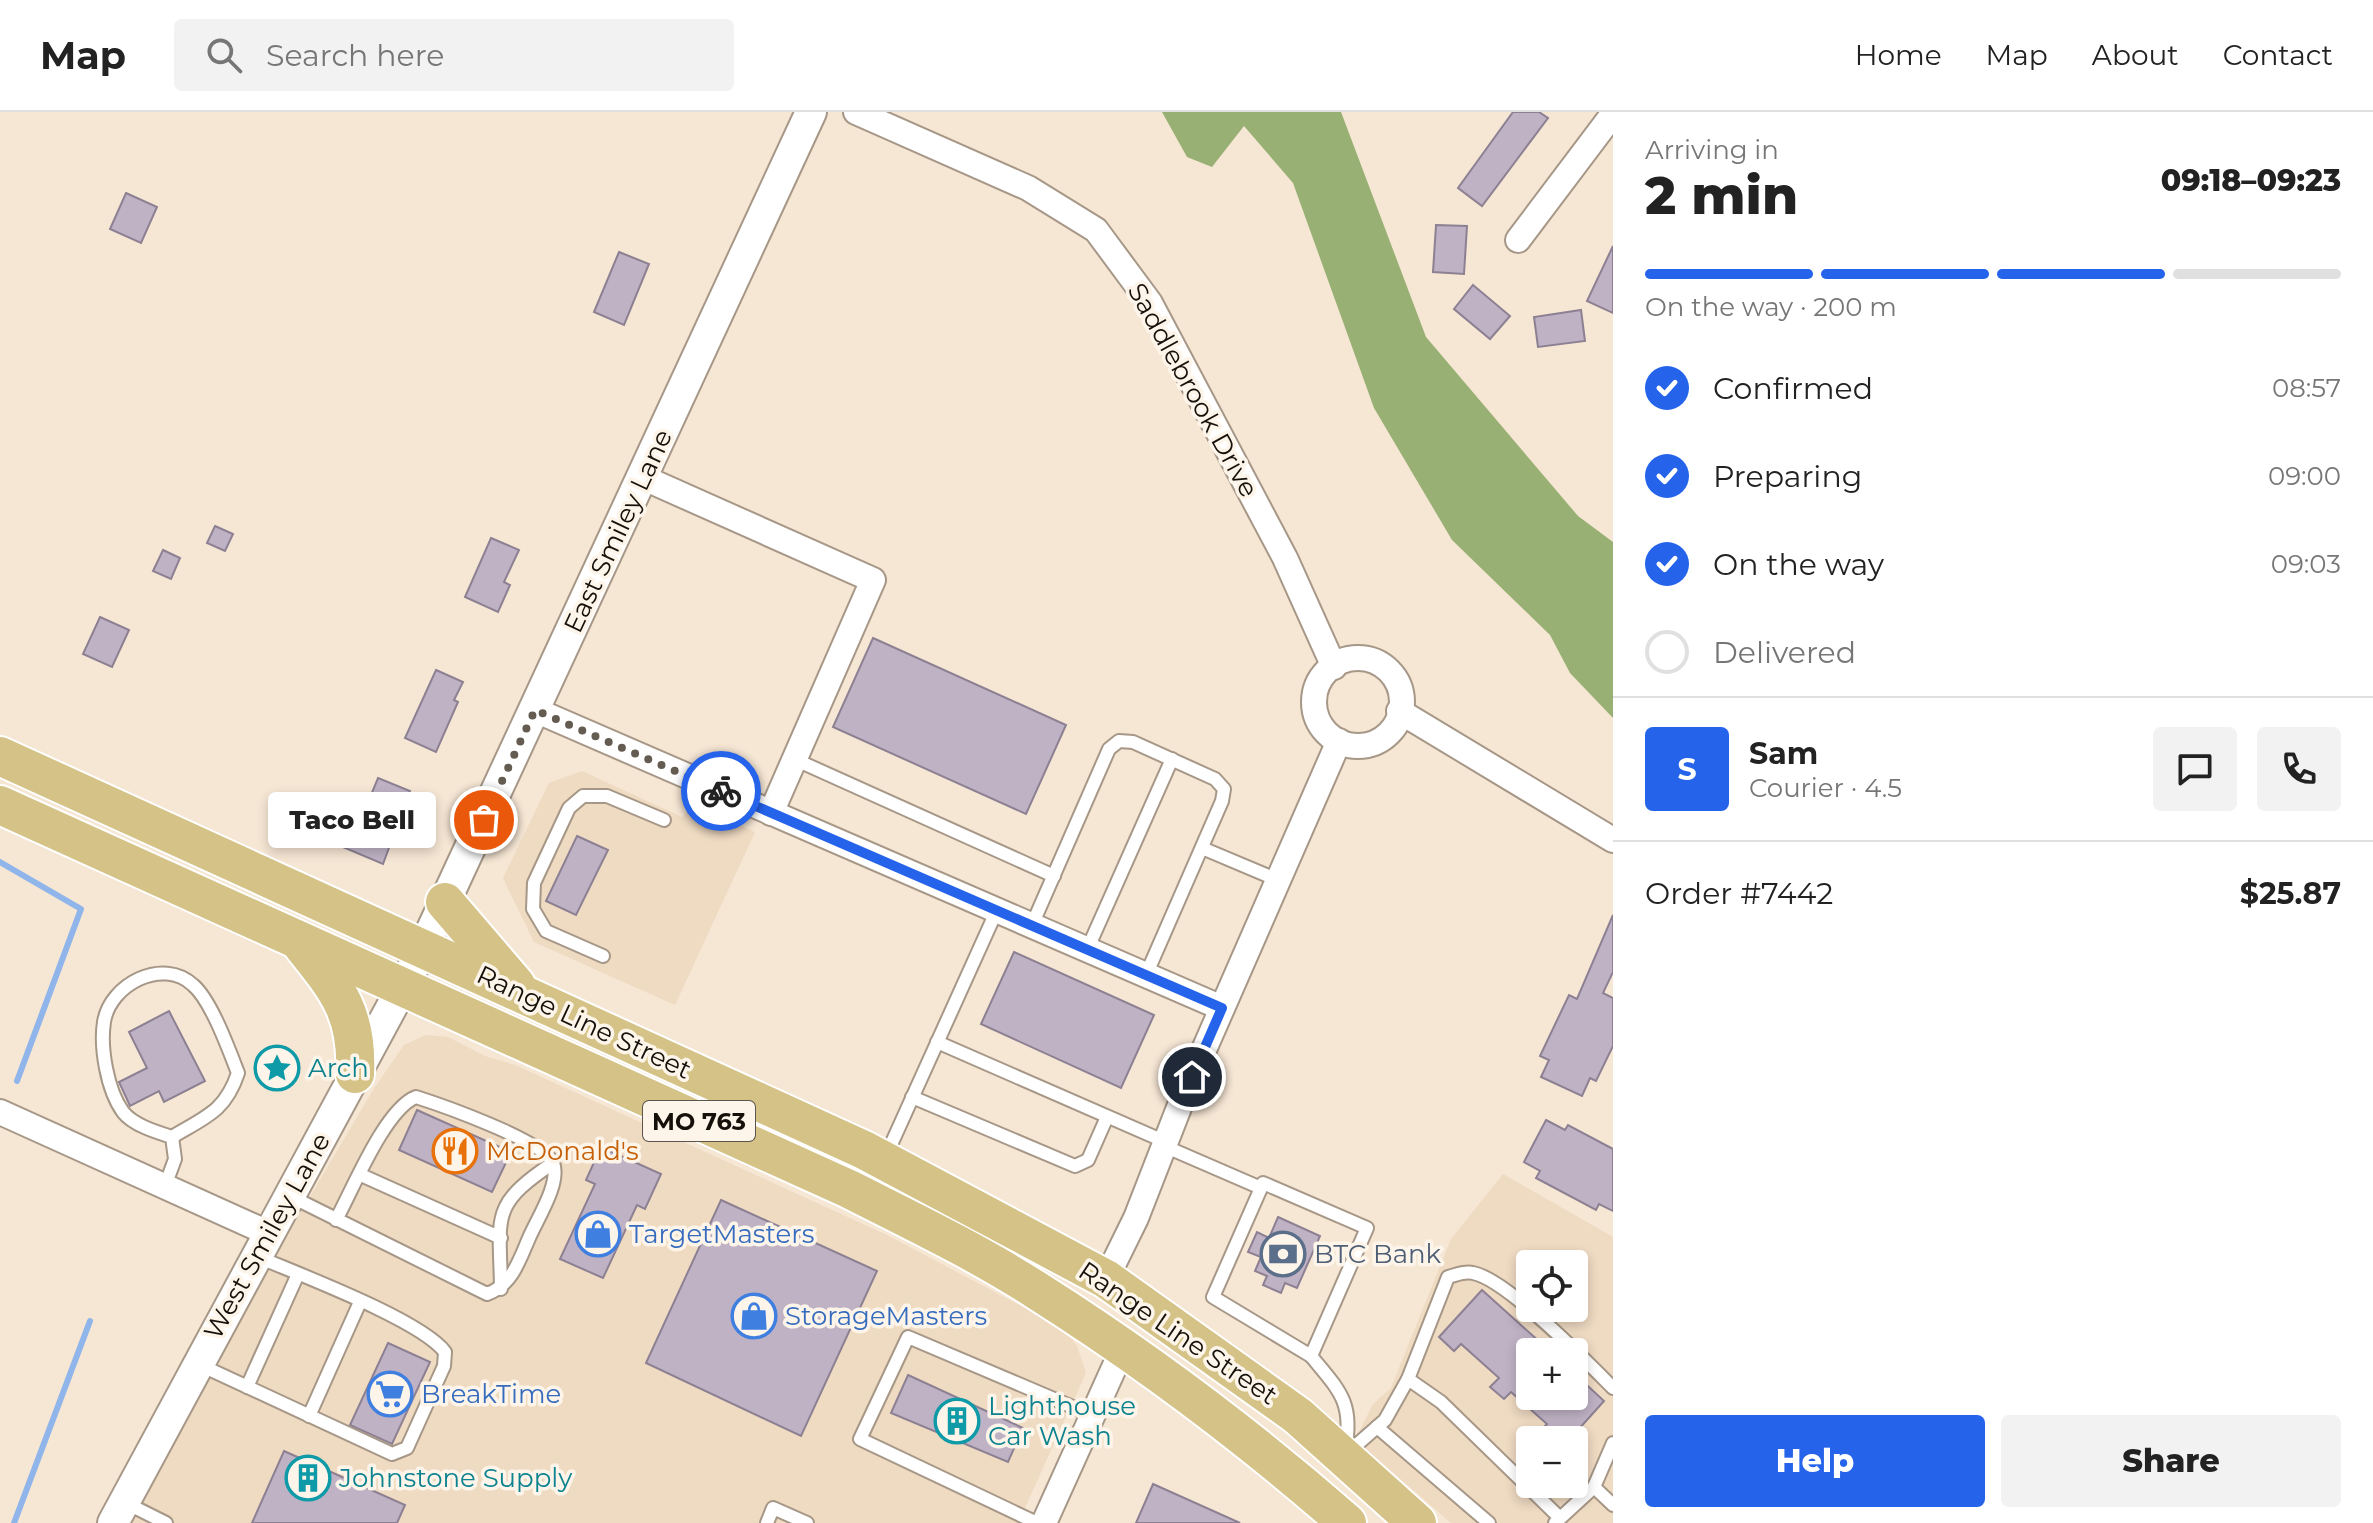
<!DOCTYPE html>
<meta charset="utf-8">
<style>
:root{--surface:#fff;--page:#f2f2f2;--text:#222;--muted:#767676;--line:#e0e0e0;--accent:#2563eb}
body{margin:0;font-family:Montserrat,sans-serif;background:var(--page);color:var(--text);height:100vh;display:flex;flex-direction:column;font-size:30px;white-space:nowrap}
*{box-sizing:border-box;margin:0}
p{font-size:26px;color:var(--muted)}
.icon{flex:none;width:44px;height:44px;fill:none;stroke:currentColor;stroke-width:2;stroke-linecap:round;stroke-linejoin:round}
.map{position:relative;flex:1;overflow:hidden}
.panel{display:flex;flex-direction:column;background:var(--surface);width:760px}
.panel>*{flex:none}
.buttons{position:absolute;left:1516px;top:1138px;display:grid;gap:16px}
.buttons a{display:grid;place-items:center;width:72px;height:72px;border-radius:8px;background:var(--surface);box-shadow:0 4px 12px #0003;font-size:40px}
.pin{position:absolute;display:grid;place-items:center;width:68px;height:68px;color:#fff;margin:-34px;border:4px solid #fff;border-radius:50%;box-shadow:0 2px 8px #0007}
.courier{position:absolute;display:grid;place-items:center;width:80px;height:80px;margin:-40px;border:6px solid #2563eb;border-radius:50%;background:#fff;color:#222;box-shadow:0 2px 10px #0007}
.bubble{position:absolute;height:56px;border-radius:8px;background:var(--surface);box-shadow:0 4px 12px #0003;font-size:26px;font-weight:800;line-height:56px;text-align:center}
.summary em{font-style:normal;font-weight:800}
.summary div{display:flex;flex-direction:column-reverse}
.summary{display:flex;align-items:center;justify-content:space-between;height:136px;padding:0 32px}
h1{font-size:52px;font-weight:800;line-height:60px}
.bar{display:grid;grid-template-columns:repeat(4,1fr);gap:12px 8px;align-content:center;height:96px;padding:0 32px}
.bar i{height:10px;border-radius:6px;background:var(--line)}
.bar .active{background:var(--accent)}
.bar p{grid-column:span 4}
.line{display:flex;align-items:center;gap:20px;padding:0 32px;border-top:2px solid var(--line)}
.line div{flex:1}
.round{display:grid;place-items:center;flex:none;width:84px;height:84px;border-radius:8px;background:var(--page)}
ol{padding:0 32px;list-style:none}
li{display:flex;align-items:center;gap:24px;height:88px}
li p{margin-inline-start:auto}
li .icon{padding:8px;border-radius:50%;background:var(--accent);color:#fff;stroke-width:4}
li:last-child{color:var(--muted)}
li i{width:44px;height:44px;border:4px solid var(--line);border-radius:50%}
.primary-button{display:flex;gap:16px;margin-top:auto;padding:16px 32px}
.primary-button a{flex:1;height:92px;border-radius:8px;background:var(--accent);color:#fff;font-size:32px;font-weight:800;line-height:92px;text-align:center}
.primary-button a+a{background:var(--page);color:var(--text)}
header{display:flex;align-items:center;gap:48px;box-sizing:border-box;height:112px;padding:0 40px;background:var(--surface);border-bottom:2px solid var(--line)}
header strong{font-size:38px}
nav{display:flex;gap:44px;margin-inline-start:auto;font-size:28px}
.search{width:560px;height:72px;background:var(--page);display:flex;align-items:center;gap:20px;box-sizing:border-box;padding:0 28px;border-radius:8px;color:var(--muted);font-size:30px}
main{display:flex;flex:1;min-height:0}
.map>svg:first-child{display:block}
</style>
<header>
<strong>Map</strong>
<div class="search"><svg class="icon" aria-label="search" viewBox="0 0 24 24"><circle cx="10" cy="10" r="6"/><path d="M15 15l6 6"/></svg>Search here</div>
<nav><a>Home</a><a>Map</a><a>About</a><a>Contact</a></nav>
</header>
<main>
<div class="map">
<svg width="1613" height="1411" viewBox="0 0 1613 1411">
<rect width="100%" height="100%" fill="#f6e6d4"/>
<g fill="#efdac2" fill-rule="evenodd">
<path d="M582,659L682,705L694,692L755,720L675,893L534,830L503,766L549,671Z"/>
<path d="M426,923L448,925L485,944L515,953L887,1123L1063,1216L1077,1234L1086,1261L1018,1411H131L242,1200L373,978L404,933Z"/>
<path d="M1503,1062L1613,1125V1411H1451L1375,1345L1353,1332L1373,1292L1391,1276L1451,1127ZM1530,1152H1574V1196H1530ZM1530,1240H1574V1284H1530ZM1530,1328H1574V1372H1530Z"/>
</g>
<path fill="#98b073" d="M1162,0H1341L1426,225L1578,404L1613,430V606L1570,561L1550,523L1452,428L1374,296L1293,71L1244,14L1212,55L1187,45Z"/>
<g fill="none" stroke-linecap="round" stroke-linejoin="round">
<g stroke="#8fb5ea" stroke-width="6">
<path d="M0,750L81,797L17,969"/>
<path d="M14,1411L90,1209"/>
</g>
</g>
<g fill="#bfb2c5" stroke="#8c8092" stroke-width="2">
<path d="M1513,0H1539L1548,6L1482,94L1458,76Z"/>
<path d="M126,81L157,95L141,131L110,117Z"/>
<path d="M1436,113L1467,114L1464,162L1433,160Z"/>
<path d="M1613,134V201L1587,189Z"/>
<path d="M619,140L649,152L624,213L594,200Z"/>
<path d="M1473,173L1510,204L1490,227L1454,197Z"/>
<path d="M1581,198L1585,229L1538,235L1534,205Z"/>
<path d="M215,414L233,422L225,439L207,431Z"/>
<path d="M491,426L519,438L504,470L510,473L498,500L465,485Z"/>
<path d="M163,438L180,446L171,467L153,459Z"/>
<path d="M100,505L129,518L112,555L83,542Z"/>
<path d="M873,526L1066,613L1026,702L833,615Z"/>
<path d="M436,558L463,570L454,588L458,590L436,640L405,626Z"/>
<path d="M378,666L410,679L383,752L338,733L354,696L364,700Z"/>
<path d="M577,724L608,738L576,803L546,789Z"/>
<path d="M1613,803V860L1603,881L1613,886V934L1596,969L1590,966L1582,984L1541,965L1549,948L1540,944L1569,883L1577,887Z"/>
<path d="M1014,840L1154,903L1121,976L981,912Z"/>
<path d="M169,899L205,969L164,990L159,979L130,994L119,970L147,956L129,920Z"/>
<path d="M417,998L511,1040L492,1080L399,1038Z"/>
<path d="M1546,1008L1565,1018L1568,1013L1613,1037V1099L1599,1092L1596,1098L1536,1066L1540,1059L1524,1050Z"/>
<path d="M601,1035L661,1062L645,1097L637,1093L603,1166L560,1147L595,1072L586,1068Z"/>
<path d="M721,1088L877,1159L801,1324L646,1251Z"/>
<path d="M1278,1105L1320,1124L1297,1176L1285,1171L1281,1181L1263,1173L1267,1164L1255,1159L1261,1145L1248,1140L1257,1120L1269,1126Z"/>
<path d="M1482,1178L1551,1240H1530V1284H1574V1261L1604,1289L1569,1328H1554L1542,1317L1547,1312L1511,1280L1504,1287L1490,1275L1499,1266L1461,1232L1454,1239L1439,1225Z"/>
<path d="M388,1231L430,1250L392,1332L350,1313Z"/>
<path d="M908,1263L1023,1316L1008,1350L891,1301Z"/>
<path d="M284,1339L405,1393L397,1411H252Z"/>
<path d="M1153,1372L1240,1411H1136Z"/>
</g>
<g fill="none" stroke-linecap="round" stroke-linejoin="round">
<g stroke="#a69787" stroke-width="16">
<g id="service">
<path d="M794,647L1054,764"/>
<path d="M1202,736L1278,768"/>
<path d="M1032,813L1109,637L1119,629L1133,630L1215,667L1224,677L1222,689L1146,863"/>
<path d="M1087,838L1172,647"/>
<path d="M603,844L546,819L533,797L534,771L569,696L583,684H607L664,708"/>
<path d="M937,930L1166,1030"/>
<path d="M912,985L1075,1054L1088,1048L1107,1005"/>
<path d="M1164,1034L1261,1076L1263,1071L1367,1116L1311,1244L1213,1185L1261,1076"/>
<path d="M885,1046L997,798"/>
<path d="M361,1063L501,1126"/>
<path d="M165,1074L175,1047L172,1025C156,1020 133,1013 123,1000C107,978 100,935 104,910C110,872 163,845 193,873C211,888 229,938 238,961C225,1000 205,1005 172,1025"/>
<path d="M290,1084L487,1182C512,1173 519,1149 529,1126C537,1107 561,1071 553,1051C544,1029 441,993 416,985C385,997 353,1077 336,1108"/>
<path d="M501,1177C500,1104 489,1094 553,1051"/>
<path d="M1311,1244C1340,1279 1354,1291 1345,1338"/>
<path d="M198,1252L392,1342L407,1336L444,1254L445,1240C421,1208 298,1162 256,1144"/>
<path d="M1408,1267L1441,1290L1560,1406"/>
<path d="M247,1275L298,1162"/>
<path d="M309,1304L360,1190"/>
<path d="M1377,1315L1489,1411"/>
<path d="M1345,1343L1385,1308L1408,1267L1448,1165C1456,1163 1464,1159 1473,1161C1506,1167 1586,1249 1613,1276"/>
<path d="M1594,1375L1613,1331"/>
<path d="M126,1391L166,1411"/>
<path d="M767,1411L773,1396L807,1411"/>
<path d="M1037,1411L860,1327L908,1225L1094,1304"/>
<path d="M1555,1411L1594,1375L1613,1393"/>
</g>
</g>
<g stroke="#a69787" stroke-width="28">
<g id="minor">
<path d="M856,0L1028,76L1096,118L1150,191L1285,446L1334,555"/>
<path d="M1518,128L1613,2"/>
<path d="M644,366L873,468L771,701"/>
<circle cx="1358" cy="590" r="44"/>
<path d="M535,598L1222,896"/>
<path d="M1399,599L1613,728"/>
<path d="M0,1000L268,1121"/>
<path d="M1106,1167L1136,1106L1182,988L1339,629"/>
<path d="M1044,1411L1123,1236"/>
</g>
</g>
<g stroke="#a69787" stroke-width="34">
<path id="tertiary" d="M113,1411L423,837L811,0"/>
</g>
<g stroke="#fff" stroke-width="42">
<g id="primary">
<path d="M0,644L864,1038L1106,1167L1298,1304L1417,1411"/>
<path d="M0,693L849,1077C912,1109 977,1140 1036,1178C1145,1247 1250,1326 1347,1411"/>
<path d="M445,790L516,873"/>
<path d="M302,833C338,878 358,902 355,962"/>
</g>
</g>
<use href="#service" stroke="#fff" stroke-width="12"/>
<use href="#minor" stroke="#fff" stroke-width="24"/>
<use href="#tertiary" stroke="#fff" stroke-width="30"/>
<use href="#primary" stroke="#d4c286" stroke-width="38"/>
</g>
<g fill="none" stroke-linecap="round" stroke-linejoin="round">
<path stroke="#645b51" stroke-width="8" stroke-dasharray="0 14.4" d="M484,708L535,598L721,679"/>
<path stroke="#2563eb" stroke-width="10" d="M721,679L1222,896L1192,965"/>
</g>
<defs>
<g id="sight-ring" transform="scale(2.3)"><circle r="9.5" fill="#fef5ea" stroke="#0f9aa8" stroke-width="1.5"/><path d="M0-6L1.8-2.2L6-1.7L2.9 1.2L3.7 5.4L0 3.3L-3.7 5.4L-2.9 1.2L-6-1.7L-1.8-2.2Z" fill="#0f9aa8"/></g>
<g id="restaurant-ring" transform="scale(2.3)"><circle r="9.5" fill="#fef5ea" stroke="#e8710a" stroke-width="1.5"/><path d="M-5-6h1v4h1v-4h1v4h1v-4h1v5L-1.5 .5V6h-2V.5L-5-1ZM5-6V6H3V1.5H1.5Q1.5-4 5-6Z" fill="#e8710a"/></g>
<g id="shop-ring" transform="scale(2.3)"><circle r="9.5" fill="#fef5ea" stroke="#3f7fe0" stroke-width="1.5"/><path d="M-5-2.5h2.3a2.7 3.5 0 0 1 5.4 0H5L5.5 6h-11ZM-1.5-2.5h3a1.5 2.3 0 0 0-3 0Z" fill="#3f7fe0"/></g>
<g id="bank-ring" transform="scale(2.3)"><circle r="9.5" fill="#fef5ea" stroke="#5c6f8a" stroke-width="1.5"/><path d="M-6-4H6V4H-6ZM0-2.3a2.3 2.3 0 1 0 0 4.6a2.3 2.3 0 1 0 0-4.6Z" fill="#5c6f8a"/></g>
<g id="supermarket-ring" transform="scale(2.3)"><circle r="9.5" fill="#fef5ea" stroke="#3f7fe0" stroke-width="1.5"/><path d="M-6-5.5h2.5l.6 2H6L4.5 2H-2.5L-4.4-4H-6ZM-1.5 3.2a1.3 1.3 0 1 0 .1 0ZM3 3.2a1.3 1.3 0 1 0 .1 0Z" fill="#3f7fe0"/></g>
<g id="building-ring" transform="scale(2.3)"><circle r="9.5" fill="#fef5ea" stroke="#0f9aa8" stroke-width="1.5"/><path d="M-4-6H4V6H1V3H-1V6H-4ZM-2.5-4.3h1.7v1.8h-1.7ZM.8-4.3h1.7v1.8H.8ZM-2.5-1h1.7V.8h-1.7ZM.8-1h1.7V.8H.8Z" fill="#0f9aa8"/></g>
</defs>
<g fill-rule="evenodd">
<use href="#sight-ring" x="277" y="956"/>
<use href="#restaurant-ring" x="455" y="1039"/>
<use href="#shop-ring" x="598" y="1122"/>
<use href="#bank-ring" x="1283" y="1142"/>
<use href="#shop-ring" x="754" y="1204"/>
<use href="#supermarket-ring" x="390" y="1282"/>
<use href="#building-ring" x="957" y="1309"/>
<use href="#building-ring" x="308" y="1366"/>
</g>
<g text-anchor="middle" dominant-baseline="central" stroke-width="7" stroke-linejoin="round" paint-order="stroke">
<rect fill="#fef5ea" stroke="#5b554d" stroke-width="2" x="643" y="989" width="112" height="40" rx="6"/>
<g font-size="24" font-weight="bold" fill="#15100a">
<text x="699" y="1009">MO 763</text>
</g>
<g font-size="26" fill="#15100a" stroke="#fef5ea">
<text transform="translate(1193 278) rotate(61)">Saddlebrook Drive</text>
<text transform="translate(618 419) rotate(-65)">East Smiley Lane</text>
<text transform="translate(584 910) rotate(25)">Range Line Street</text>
<text transform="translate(267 1124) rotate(-61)">West Smiley Lane</text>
<text transform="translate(1178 1221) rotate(34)">Range Line Street</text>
</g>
<g font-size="26" fill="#0d838f" stroke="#fef5ea" text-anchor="start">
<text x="308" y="956">Arch</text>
<text x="988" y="1294">Lighthouse<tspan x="988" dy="30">Car Wash</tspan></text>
<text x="339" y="1366">Johnstone Supply</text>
</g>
<g font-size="26" fill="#c56008" stroke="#fef5ea" text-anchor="start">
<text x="486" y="1039">McDonald's</text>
</g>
<g font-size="26" fill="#366cbe" stroke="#fef5ea" text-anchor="start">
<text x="629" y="1122">TargetMasters</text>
<text x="785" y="1204">StorageMasters</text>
<text x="421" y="1282">BreakTime</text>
</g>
<g font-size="26" fill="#4e5e75" stroke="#fef5ea" text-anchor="start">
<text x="1314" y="1142">BTC Bank</text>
</g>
</g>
</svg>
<div class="buttons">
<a><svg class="icon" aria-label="locate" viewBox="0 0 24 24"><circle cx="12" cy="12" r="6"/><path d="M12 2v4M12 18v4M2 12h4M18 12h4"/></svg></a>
<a>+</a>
<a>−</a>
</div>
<div class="pin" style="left:484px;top:708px;background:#ea580c"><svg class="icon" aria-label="bag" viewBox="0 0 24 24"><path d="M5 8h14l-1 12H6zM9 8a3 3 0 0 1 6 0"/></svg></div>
<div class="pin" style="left:1192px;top:965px;background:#1f2937"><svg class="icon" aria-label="home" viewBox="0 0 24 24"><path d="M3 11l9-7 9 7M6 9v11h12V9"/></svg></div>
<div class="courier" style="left:721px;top:679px"><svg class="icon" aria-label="bike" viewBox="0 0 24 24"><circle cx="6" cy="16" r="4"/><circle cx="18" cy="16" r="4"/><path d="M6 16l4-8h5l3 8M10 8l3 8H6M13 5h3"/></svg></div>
<div class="bubble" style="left:268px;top:680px;width:168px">Taco Bell</div>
</div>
<section class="panel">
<div class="summary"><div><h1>2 min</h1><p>Arriving in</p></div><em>09:18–09:23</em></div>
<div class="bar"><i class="active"></i><i class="active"></i><i class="active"></i><i></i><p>On the way · 200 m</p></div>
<ol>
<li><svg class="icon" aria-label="check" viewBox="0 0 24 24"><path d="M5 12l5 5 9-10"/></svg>Confirmed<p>08:57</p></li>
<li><svg class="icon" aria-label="check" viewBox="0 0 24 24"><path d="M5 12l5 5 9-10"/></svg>Preparing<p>09:00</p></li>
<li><svg class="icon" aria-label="check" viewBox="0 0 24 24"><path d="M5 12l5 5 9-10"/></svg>On the way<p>09:03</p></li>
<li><i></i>Delivered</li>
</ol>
<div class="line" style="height:144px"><b class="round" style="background:var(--accent);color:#fff">S</b><div><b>Sam</b><p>Courier · 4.5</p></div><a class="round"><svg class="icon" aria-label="chat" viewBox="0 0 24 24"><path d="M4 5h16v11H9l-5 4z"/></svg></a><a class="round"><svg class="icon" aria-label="phone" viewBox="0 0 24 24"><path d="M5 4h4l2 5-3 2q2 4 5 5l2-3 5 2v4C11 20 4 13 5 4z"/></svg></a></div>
<div class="line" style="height:104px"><div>Order #7442</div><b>$25.87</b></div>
<div class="primary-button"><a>Help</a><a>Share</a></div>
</section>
</main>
